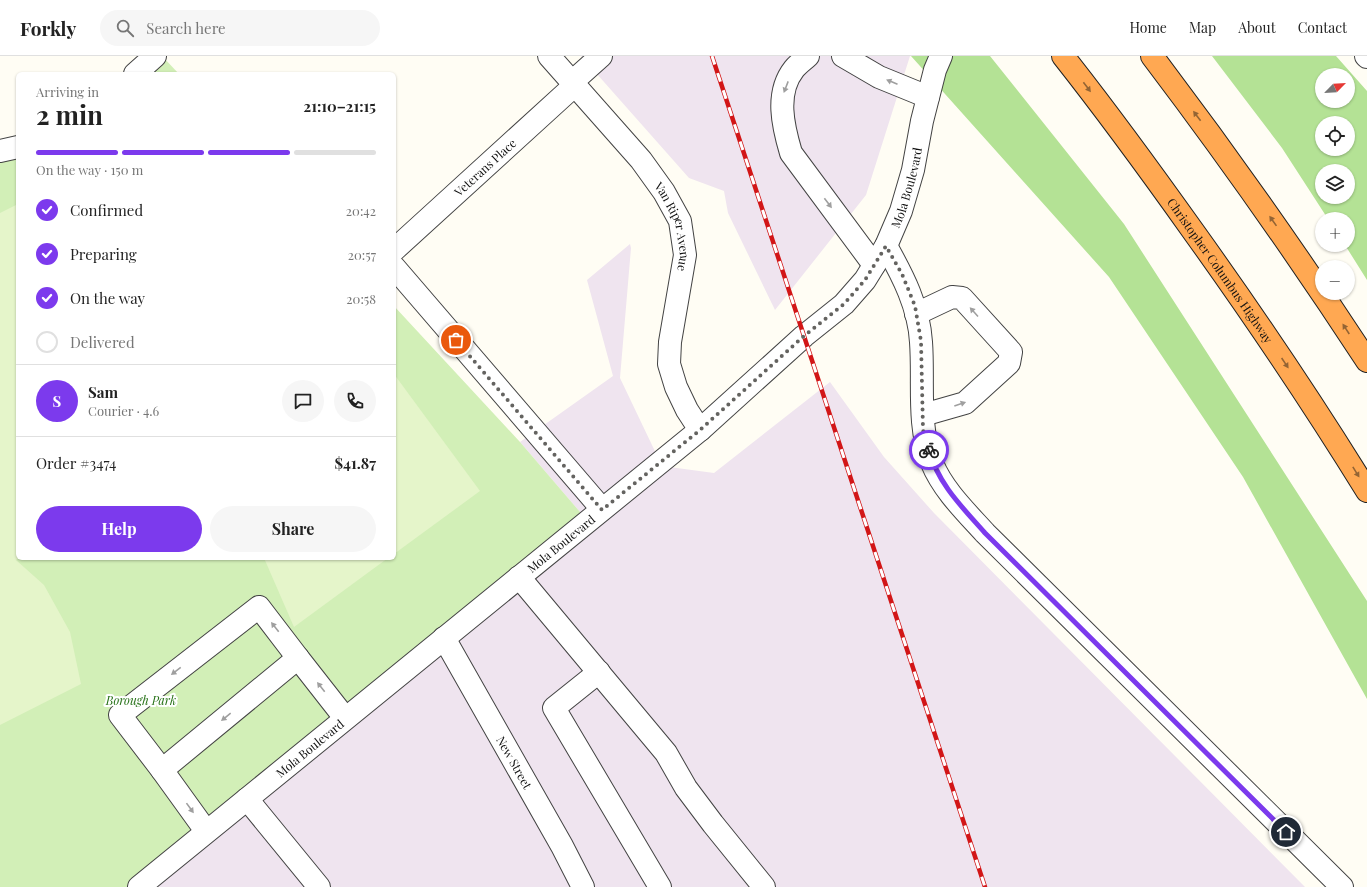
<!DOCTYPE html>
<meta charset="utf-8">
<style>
:root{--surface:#fff;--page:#f6f6f6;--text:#222;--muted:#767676;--line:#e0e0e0;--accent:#7c3aed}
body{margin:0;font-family:"Playfair Display",serif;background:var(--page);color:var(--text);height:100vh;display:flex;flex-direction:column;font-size:15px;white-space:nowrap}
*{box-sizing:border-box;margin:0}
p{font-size:13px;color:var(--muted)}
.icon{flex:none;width:22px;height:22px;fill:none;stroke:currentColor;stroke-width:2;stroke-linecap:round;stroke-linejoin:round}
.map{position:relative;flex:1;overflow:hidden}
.panel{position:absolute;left:16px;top:16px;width:380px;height:488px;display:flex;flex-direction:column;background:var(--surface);border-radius:6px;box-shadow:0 1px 3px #0004}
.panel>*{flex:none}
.needle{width:26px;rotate:66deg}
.controls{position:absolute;left:1315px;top:12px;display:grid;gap:8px}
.controls a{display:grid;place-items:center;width:40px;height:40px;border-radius:50%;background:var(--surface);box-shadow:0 1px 3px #0004;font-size:20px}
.pin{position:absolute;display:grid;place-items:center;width:34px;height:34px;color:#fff;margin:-17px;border:2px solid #fff;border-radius:50%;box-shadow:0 1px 4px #0007}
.courier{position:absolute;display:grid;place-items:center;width:40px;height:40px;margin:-20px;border:3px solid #7c3aed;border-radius:50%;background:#fff;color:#222;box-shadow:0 1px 5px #0007}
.overview em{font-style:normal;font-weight:700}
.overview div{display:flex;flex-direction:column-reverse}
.overview{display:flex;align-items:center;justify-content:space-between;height:68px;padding:0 20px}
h1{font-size:26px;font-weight:700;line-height:30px}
.bar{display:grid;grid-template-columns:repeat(4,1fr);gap:6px 4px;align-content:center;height:48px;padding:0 20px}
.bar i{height:5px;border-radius:3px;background:var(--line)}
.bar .selected{background:var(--accent)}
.bar p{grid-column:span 4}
.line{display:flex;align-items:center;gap:10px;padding:0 20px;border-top:1px solid var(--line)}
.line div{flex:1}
.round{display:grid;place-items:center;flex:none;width:42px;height:42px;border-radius:21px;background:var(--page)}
ol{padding:0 20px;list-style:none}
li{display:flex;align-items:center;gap:12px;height:44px}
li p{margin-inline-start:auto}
li .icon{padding:4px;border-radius:50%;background:var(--accent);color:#fff;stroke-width:4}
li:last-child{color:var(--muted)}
li i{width:22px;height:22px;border:2px solid var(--line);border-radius:50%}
.cta{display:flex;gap:8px;margin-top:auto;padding:8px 20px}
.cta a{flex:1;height:46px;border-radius:24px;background:var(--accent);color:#fff;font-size:16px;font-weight:700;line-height:46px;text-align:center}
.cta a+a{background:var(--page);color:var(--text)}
header{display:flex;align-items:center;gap:24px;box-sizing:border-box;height:56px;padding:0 20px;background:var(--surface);border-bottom:1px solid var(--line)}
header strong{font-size:19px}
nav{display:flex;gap:22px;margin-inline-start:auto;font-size:14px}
.search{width:280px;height:36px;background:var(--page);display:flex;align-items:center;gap:10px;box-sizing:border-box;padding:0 14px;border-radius:22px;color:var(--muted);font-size:15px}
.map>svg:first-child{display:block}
</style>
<header>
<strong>Forkly</strong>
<div class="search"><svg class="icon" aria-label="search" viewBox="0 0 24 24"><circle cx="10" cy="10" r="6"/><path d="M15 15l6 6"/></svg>Search here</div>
<nav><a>Home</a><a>Map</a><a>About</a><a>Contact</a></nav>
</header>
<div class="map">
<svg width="1367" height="831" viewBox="0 0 1367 831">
<rect width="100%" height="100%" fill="#fffdf4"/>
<g fill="#efe4ef">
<path d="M581,0H910L866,139L775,254L728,157L724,135L689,122Z"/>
<path d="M630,188L631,192L620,322L662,410L714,417L830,326L884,401L934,457L1305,831H136L586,463L520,386L613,320L587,224Z"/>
</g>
<g fill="#d2efb7">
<path d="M162,0L179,18H136Z"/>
<path d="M18,89V502H394V250L520,386L586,463L136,831H0V93Z"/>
</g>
<g fill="#b4e295" fill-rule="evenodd">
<path d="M911,0H990L1124,168L1367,545V643L1243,421L1109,221Z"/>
<path d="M1212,0H1336L1367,35V224L1345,189H1348V163H1328L1282,92ZM1322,19H1348V45H1322ZM1322,67H1348V93H1322ZM1322,115H1348V141H1322Z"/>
</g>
<g fill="#e5f5ca">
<path d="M18,148V502H19L16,504L44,529L70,576L81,628L0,669V157Z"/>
<path d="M394,318L480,435L394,498Z"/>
<path d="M264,502H388L294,571Z"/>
</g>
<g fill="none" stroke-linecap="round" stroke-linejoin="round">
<g stroke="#434343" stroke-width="24">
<g id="minor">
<path id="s1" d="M549,0L641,104L664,136L680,165L685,199L670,286L669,308L676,331L687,354L700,374"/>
<path d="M808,0C804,4 798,8 794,13C775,37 783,70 791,97L874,209"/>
<path d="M843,0L879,21L928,41"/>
<path d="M1366,0L1367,1"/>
<path d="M135,18L155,0"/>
<path d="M572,26L601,0"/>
<path d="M0,95L18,91"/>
<path d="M886,190C903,220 919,251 921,286C924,326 917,368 932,407C943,434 966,456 985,477L1342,831"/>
<path id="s2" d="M394,194L575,29"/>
<path d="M394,211L602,453"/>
<path d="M916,258L952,241L962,242L1011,296L1009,307L965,347L923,359"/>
<path d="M519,521L666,697L686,732L713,768L764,831"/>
<path id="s3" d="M444,582L562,790L583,831"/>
<path d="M599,616L554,652L660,831"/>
<path d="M162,714L120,659L259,551L298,602"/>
<path d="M247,743L319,831"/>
<path d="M206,775L162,714L298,602L345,662"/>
<path id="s4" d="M139,831L700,374L804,280L844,248L865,224L886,190L901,155L913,114L922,65L935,14L941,0"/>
</g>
</g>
<g stroke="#212121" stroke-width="24">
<g id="highway">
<path id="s5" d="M1063,0C1108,57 1151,116 1193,175C1254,260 1312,346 1367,435"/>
<path d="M1152,0C1227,99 1299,201 1367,305"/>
</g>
</g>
<use href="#minor" stroke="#fff" stroke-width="22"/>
<use href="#highway" stroke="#ffa852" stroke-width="22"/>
<g stroke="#d21617" stroke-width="4.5">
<path id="rail" d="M712,0L985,831"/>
</g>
<use href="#rail" stroke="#fff" stroke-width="3" stroke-dasharray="9" stroke-linecap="butt"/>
</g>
<defs><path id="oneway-solid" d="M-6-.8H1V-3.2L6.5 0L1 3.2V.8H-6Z"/></defs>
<g fill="#9f9f9f">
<use href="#oneway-solid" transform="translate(892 26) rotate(-157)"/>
<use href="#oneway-solid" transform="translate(786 31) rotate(111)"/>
<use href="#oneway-solid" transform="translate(828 147) rotate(53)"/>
<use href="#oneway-solid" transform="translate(974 256) rotate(-132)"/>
<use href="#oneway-solid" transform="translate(960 348) rotate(-19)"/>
<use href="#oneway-solid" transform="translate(275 571) rotate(-128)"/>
<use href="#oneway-solid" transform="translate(176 615) rotate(142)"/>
<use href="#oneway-solid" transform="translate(321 631) rotate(-128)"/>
<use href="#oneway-solid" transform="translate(226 661) rotate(141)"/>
<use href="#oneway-solid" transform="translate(190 752) rotate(54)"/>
</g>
<g fill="#936434">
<use href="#oneway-solid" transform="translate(1087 31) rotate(53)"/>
<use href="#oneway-solid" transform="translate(1197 60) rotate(-127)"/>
<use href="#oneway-solid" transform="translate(1273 165) rotate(-125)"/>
<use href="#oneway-solid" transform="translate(1346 273) rotate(-123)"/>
<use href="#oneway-solid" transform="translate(1285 307) rotate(56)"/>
<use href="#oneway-solid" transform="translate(1356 416) rotate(58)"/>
</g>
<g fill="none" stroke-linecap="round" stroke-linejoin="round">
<path stroke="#646360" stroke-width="4" stroke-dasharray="0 7.2" d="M456,284L602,454L700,374L804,280L844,248L865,224L886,190L902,218L915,250L921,285L923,374L929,394"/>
<path stroke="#7c3aed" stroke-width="5" d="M929,394C938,428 963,452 985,477L1286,776"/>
</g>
<g text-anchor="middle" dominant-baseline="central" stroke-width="4" stroke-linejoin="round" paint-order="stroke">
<g font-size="12" fill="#101010" stroke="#fff">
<text stroke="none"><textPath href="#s2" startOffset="123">Veterans Place</textPath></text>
<text stroke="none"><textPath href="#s4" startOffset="1049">Mola Boulevard</textPath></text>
<text stroke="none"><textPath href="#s1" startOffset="215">Van Riper Avenue</textPath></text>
<text stroke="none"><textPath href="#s5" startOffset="266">Christopher Columbus Highway</textPath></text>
<text stroke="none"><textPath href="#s4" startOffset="544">Mola Boulevard</textPath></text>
<text stroke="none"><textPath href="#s4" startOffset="220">Mola Boulevard</textPath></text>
<text stroke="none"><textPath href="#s3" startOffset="143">New Street</textPath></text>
</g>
<g font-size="12" font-style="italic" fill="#267117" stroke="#fff">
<text x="141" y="644">Borough Park</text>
</g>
</g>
</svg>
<div class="controls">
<a><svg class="needle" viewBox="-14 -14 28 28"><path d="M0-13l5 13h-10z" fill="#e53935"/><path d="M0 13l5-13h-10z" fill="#767676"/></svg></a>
<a><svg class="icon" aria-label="locate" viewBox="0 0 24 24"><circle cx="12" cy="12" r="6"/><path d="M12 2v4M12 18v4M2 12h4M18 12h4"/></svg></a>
<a><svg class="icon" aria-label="layers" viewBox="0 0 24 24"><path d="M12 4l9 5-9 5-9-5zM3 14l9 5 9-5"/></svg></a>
<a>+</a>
<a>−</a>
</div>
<div class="pin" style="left:456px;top:284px;background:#ea580c"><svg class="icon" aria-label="bag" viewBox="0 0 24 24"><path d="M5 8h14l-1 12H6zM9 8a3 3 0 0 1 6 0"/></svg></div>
<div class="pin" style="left:1286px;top:776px;background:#1f2937"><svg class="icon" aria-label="home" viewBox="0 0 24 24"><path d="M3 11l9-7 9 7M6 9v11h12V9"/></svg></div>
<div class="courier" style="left:929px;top:394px"><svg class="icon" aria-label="bike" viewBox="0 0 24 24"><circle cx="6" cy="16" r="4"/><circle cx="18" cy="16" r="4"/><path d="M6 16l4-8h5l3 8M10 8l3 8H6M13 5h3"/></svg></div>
<section class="panel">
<div class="overview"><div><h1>2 min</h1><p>Arriving in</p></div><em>21:10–21:15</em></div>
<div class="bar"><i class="selected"></i><i class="selected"></i><i class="selected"></i><i></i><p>On the way · 150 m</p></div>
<ol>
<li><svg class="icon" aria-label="check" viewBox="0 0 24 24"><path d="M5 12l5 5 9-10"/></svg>Confirmed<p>20:42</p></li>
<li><svg class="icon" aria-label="check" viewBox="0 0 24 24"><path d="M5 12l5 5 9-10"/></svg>Preparing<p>20:57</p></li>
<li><svg class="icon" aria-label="check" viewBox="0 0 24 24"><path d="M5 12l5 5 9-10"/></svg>On the way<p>20:58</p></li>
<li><i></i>Delivered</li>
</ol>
<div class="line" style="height:72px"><b class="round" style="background:var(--accent);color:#fff">S</b><div><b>Sam</b><p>Courier · 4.6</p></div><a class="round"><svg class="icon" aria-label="chat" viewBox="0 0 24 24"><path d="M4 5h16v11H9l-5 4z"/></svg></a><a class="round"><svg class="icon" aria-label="phone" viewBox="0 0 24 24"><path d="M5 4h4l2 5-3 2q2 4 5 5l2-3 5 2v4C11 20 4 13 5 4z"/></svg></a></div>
<div class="line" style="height:52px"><div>Order #3474</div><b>$41.87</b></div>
<div class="cta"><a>Help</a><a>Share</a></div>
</section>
</div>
